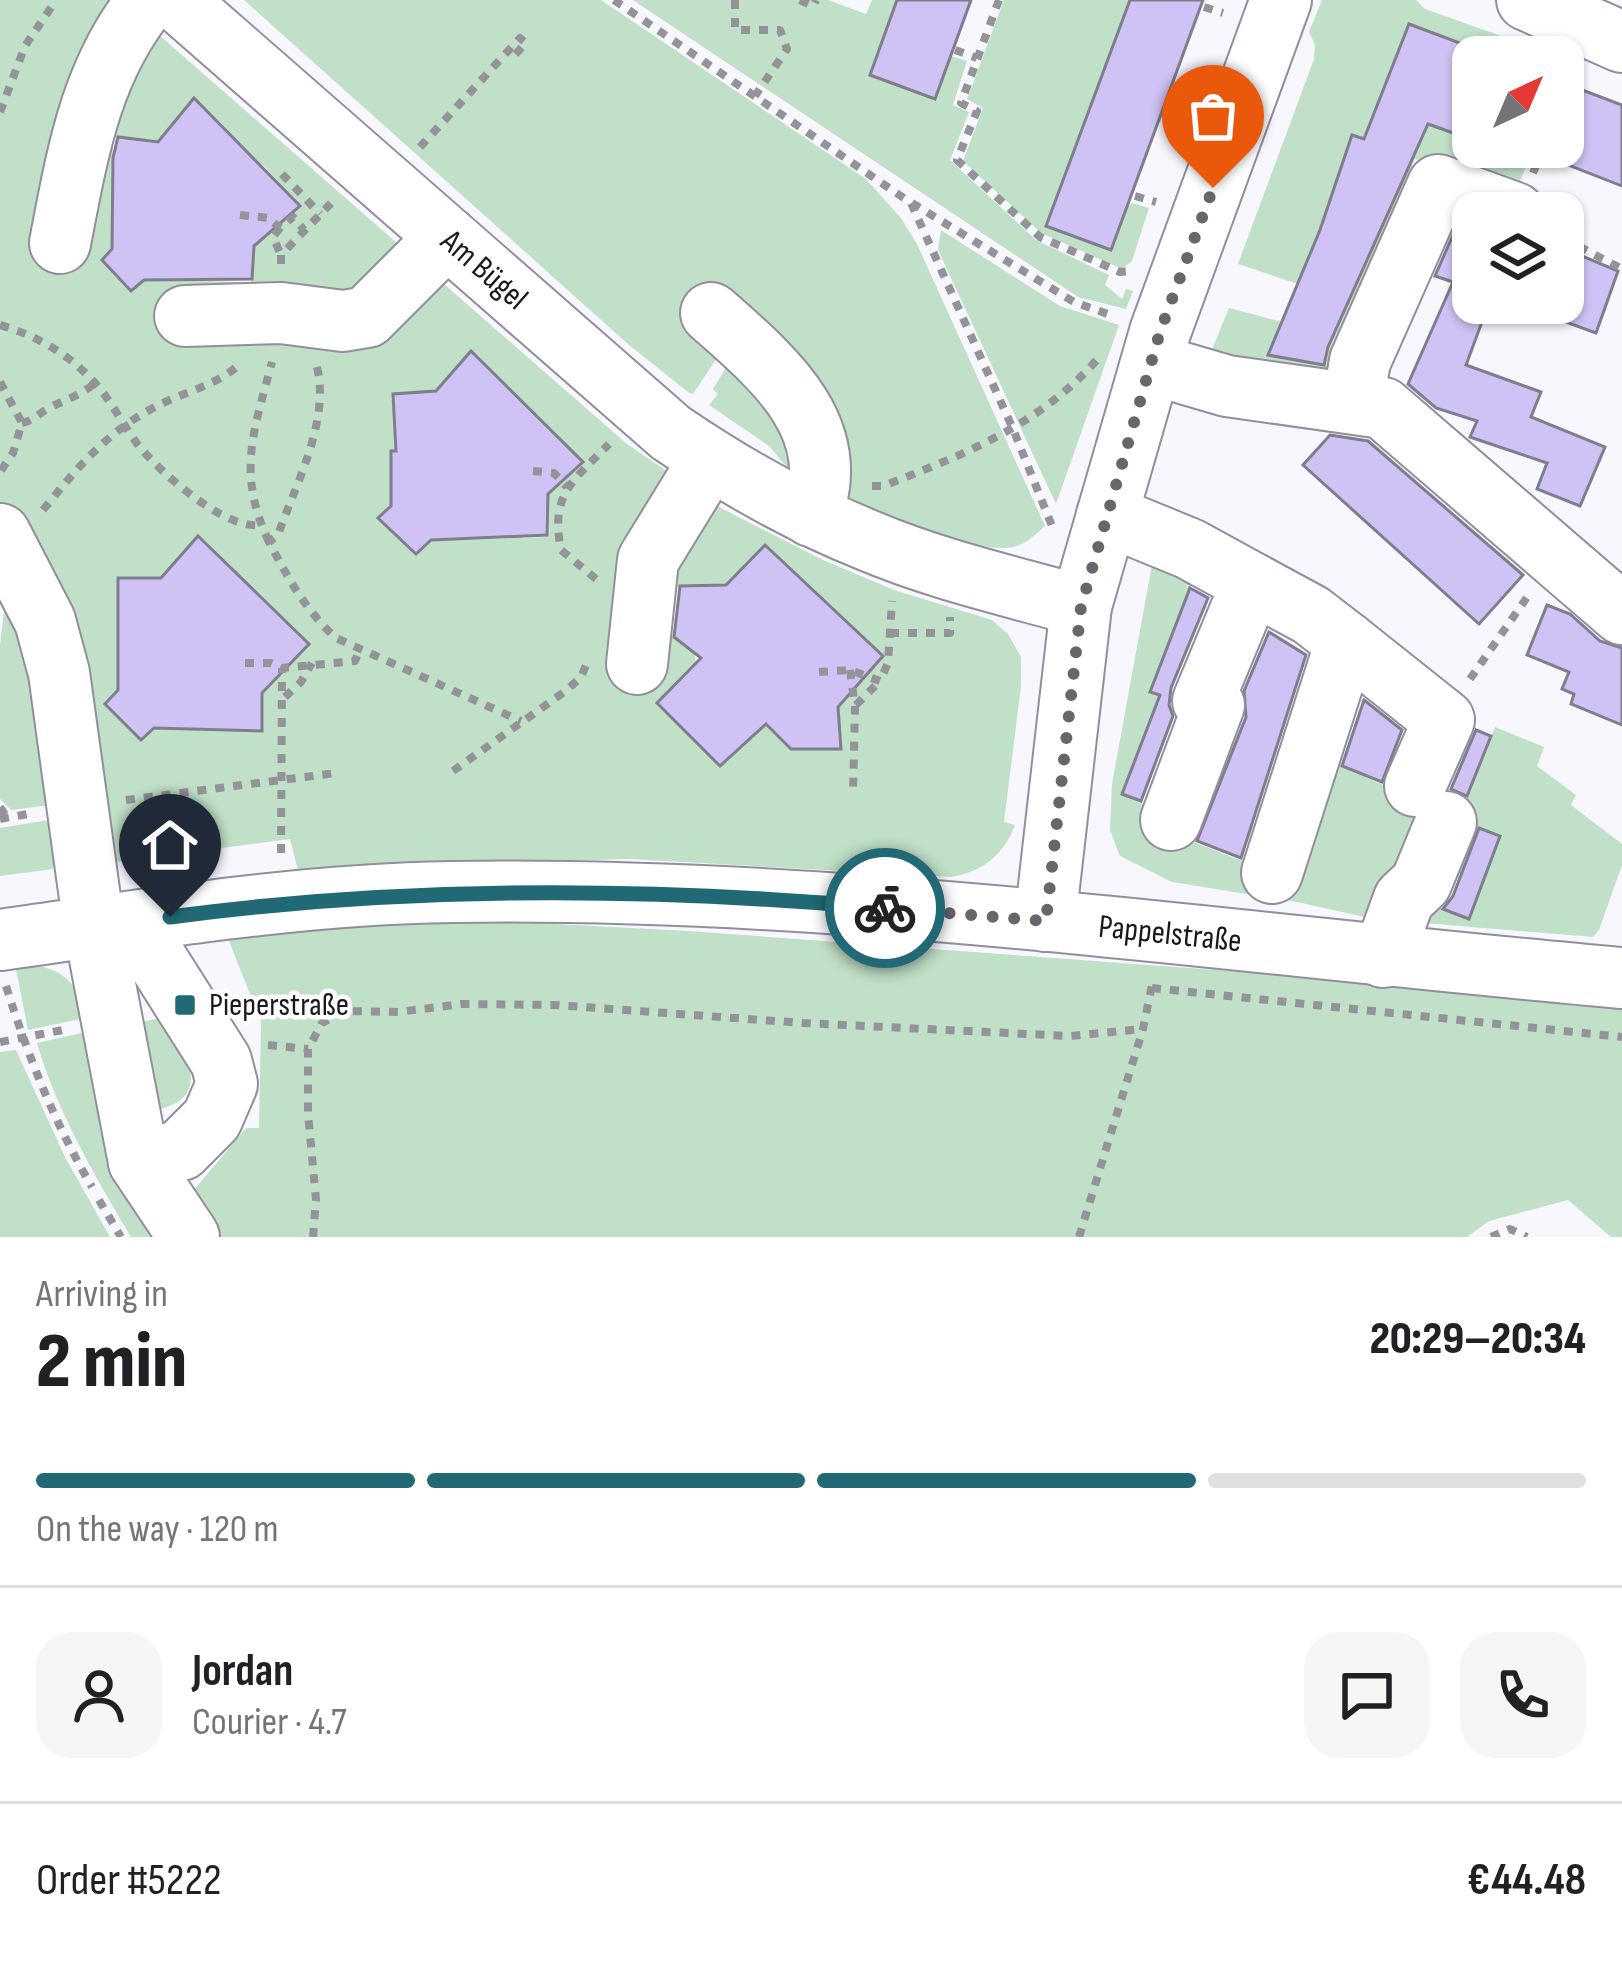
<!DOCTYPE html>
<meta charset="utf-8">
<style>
:root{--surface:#fff;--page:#f6f6f6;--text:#202124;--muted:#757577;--line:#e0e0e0;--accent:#216a75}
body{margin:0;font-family:"Sofia Sans Condensed",sans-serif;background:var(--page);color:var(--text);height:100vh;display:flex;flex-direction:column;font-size:45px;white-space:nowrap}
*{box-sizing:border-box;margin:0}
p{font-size:39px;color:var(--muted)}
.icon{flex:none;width:66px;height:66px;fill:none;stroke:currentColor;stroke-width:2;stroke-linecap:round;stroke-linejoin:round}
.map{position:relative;height:1237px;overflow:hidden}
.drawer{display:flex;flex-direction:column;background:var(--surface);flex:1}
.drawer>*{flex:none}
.needle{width:78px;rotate:44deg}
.tools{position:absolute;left:1452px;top:36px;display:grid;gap:24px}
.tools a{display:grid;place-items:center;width:132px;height:132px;border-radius:24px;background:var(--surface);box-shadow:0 3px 9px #0004;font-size:60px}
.pin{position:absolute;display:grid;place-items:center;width:102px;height:102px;color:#fff;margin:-123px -51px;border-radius:50% 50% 50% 0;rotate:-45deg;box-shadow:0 0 12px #0007}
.pin .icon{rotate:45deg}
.courier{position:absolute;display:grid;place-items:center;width:120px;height:120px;margin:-60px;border:9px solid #216a75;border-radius:50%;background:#fff;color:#222;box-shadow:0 3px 15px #0007}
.head em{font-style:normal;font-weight:800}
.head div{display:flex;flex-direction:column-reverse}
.head{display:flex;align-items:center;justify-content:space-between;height:204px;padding:0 36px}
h1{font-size:78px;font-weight:800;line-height:90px}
.bar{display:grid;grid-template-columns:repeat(4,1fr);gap:18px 12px;align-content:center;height:144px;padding:0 36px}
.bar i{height:15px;border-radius:9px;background:var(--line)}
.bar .active{background:var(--accent)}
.bar p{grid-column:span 4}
.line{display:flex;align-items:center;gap:30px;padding:0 36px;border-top:3px solid var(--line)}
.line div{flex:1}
.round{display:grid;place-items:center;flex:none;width:126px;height:126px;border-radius:36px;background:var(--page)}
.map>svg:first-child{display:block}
</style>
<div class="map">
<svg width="1622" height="1237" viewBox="0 0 1622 1237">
<rect width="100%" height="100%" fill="#f8f7fe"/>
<g fill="#c0e0c7" fill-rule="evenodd">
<path d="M0,0H119L627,444L721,508L823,560L894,590L992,620L1008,634L1021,657V686L1004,822L1015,825C1004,855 982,872 951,877L629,859L468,863L300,878L290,839L101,864L19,527L0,503ZM193,98L230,133L223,140L254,172L263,165L300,205L282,222L255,221L251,282L144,280L131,290L102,261L112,249L113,137L167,143L183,123L178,117ZM471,352L512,391L542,436L551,428L583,462L568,476L558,467L549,478L546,537L522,538L521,527C446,551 440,527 391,475V451L405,450ZM198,537L309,644L291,663L285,656L263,668L261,731L154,728L141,739L105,705L118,690V579L193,593ZM765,545L814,590L805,600L846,620L882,656L836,680L776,725L746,726L748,740L720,766L657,704L677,683L696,679L695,649L672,635V587L747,585L750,561Z"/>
<path d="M244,0H601L866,179L901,218L917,244L1045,526C1035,535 1026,544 1013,547C980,555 882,515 850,499L836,456L719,355L693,394L688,392L629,345Z"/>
<path d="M633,0H828L866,14L872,0H897L935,98L951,56L967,61L953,105L969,112L950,160L1036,240L1109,275L1105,285L1122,299L1126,289L1133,291L1126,309L1078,297Z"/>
<path d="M1004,0H1130L1046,225L1110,250L1127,207L1132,203L1149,208L1132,261L1122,269L1041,233L963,161L983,108L967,99Z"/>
<path d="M1322,0H1416L1425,9L1561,57H1473V147H1534L1517,189L1415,159L1329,384L1207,362L1229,308L1282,322L1298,284L1238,264L1314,59L1315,45L1309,32Z"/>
<path d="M941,230L1060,306L1119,325L1056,504L938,250Z"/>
<path d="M729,347L792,422L789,470L769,446L709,405L718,394L713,389L724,371Z"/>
<path d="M1153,559L1193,579L1151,691L1160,695L1123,795L1153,809L1191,841L1245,862L1338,765L1429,805L1395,894L1365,917L1297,902L1172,882L1120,856L1110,830L1112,784Z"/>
<path d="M5,603L28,633L59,804L11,810L0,799V645Z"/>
<path d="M1495,727L1544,747L1537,766L1576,795L1571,805L1622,844V865L1599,930L1593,937L1411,922L1413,904L1436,910L1438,907L1468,918L1500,836L1459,817Z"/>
<path d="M61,818L66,854L54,856L53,869L0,876V828Z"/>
<path d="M443,918L689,931L1488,990L1622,1005V1237H1611L1568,1200L1489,1221L1467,1237H216L188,1197L246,1128H259L261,1022L227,936Z"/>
<path d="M15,964C60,965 73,977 90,1017L28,1030Z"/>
<path d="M170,1016C188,1059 216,1103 145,1112L131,1024Z"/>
<path d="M90,1031L163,1237H131C95,1176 57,1112 37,1043Z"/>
<path d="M16,1050L65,1157L110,1237H0V1052Z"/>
</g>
<g fill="#cfc3f5" stroke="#807d8c" stroke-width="3">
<path d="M897,0H971L935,99L870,75Z"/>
<path d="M1130,0H1203L1111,250L1046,226Z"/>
<path d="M1409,24L1473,48V140L1428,124L1328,347L1324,365L1268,355L1320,230L1352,135L1364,139Z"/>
<path d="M1577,88L1622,105V186L1550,158L1554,147H1563V124Z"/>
<path d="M194,98L300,206L254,246L252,279L144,280L131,291L102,260L112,249L113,158L118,137L158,142Z"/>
<path d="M1456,228L1473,234V303H1489L1466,365L1541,392L1531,417L1605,447L1580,506L1537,489L1547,463L1470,437L1477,421L1436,408L1408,384L1453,282L1435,276Z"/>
<path d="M1563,248L1618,271L1596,333L1563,321Z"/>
<path d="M471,351L583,462L548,494L547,535L431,540L416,554L378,518L391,506V451H396L393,394L436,391Z"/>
<path d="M1330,435L1368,441L1523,575L1479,624L1303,465Z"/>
<path d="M198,536L309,644L262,693V731L154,728L141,740L105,704L118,690V578H161Z"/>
<path d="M765,545L883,656L838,707L841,749H791L766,724L720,766L657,703L701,658L674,637L680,586L726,585Z"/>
<path d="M1190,588L1208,598L1171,688L1169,705L1173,716L1141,801L1122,794L1160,695L1150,692Z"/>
<path d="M1547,605L1570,614L1600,641L1622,648V725L1571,704L1574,694L1562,689L1569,672L1527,655Z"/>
<path d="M1269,632L1306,655L1241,858L1197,841L1246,717L1244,691Z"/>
<path d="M1364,700L1402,730L1382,782L1342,766Z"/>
<path d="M1476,730L1491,736L1467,796L1451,789Z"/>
<path d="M1479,828L1500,836L1469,919L1443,909L1453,896Z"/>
</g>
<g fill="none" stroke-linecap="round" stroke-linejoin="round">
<g stroke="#928e9e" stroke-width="64">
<g id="minor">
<path d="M176,0L671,433C733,475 797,512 867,540C935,569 1010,586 1081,606"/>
<path d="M1527,0L1622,42"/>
<path d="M60,243C77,156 90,71 148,0"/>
<path d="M711,313C772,367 846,427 811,516"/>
<path d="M185,316L281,313L343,321L367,317L447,237"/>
<path d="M1152,364L1227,386L1383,408L1622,614"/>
<path d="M1353,402L1360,361L1438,185L1515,213"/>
<path d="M1107,515L1190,549L1252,583L1203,701L1214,705L1171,820"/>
<path d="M0,534L45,621L59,673L94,927L139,1162L189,1237"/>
<path d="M1252,583L1311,615L1346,642L1272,873"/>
<path d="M1346,642L1444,720L1415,786"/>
<path d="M637,664L648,560L710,459"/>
<path d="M1045,921L1081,606L1160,332L1281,0"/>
<path d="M133,922L221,1061L227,1084L212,1119L181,1150L139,1162"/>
<path d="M0,940C150,919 301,894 452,892C844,886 1233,944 1622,978"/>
<path d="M1383,957L1404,899L1421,883L1446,822"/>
</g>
</g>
<g stroke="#94939a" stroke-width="8" stroke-dasharray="9 9" stroke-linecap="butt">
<path d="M614,0L911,203L1013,429L1052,526"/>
<path d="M735,0V30H780L787,49L755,96"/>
<path d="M800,0L813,6L816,0"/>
<path d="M999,0L961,103L977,111L957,160L1040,237L1120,272L1130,271"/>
<path d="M1204,7L1223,13"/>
<path d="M955,50L977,58"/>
<path d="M1563,103L1577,71"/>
<path d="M1167,104L1189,110"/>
<path d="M0,112L25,46L56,0"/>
<path d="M420,147L520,38L526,43L511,59"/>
<path d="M1533,173L1544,147"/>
<path d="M282,174L320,214"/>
<path d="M1135,196L1156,202"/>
<path d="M912,203L1074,302L1113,316"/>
<path d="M240,215L269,218L280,228L293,217L304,230"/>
<path d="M280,228L273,237L281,255"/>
<path d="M1563,238L1622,269"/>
<path d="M281,264V255L335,199"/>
<path d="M0,325C37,336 69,354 95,383C112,402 123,425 138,445C160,472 224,530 261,525"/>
<path d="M317,367C330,422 296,483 278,535L269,542C288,578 306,611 336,638L521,721"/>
<path d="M0,382L22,423L13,453L0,472"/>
<path d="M22,423C35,420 39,413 49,408C66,399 80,396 95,383"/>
<path d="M533,471L554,473L567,487"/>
<path d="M872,486H883C963,455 1043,424 1100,356"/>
<path d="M43,510C74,472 102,437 146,412C177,393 211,389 239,365"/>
<path d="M269,542C236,472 254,431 272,362"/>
<path d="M596,579L561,550C550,494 572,482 609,444"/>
<path d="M890,633H950V617"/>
<path d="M245,663H271L282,668L355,661L359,651"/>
<path d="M850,670L855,707L853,793"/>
<path d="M819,672L850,670L880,681L888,663L892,601"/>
<path d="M1470,679L1530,593"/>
<path d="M285,697L301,682L312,663"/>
<path d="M856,705L880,681"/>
<path d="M453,771L567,690L581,677L586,665"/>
<path d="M126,800L336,773"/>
<path d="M0,807L7,818"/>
<path d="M0,819L28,814"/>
<path d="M281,853L282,668"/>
<path d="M6,986C28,1056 55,1124 92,1187"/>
<path d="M1152,988L1622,1037"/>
<path d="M0,1042L63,1030"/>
<path d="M268,1045L308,1049"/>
<path d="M99,1200L121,1237"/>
<path d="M313,1237L316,1200L308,1113V1049L322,1023L344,1011L398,1012L462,1004L556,1005L803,1023L1070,1036L1143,1029"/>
<path d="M1079,1237L1143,1029L1152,985"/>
<path d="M1491,1237L1510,1229L1527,1237"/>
</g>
<use href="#minor" stroke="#fff" stroke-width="60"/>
</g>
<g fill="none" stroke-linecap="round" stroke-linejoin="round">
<path stroke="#68666c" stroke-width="12" stroke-dasharray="0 21.6" d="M885,908L1046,921L1081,607L1160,332L1213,188"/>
<path stroke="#216a75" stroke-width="15" d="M170,917C408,885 646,887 885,908"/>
</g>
<rect fill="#216a75" stroke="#fff" stroke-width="4.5" x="173" y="993" width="24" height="24" rx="6"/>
<g text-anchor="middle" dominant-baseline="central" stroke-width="9" stroke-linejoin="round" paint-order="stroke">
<g font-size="33" fill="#1a181e" stroke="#fff">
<text transform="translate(484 270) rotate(41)">Am Bügel</text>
<text transform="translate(1170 934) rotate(6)">Pappelstraße</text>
</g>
<g font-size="33" fill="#1a181e" stroke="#fff" text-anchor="start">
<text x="209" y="1005">Pieperstraße</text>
</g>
</g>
</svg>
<div class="tools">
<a><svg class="needle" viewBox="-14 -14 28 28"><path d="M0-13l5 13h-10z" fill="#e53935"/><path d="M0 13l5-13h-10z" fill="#757577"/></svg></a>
<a><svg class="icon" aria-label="layers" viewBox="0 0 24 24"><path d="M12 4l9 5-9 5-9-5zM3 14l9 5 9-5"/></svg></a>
</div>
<div class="pin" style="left:1213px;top:188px;background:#ea580c"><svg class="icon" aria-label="bag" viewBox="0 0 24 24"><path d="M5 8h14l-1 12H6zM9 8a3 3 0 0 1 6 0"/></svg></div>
<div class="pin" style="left:170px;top:917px;background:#1f2937"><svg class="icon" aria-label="home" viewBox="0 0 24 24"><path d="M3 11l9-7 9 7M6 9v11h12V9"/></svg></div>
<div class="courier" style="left:885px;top:908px"><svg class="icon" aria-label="bike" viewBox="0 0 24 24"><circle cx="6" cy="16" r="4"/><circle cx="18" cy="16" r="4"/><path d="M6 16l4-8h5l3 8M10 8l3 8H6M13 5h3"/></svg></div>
</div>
<section class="drawer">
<div class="head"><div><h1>2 min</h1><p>Arriving in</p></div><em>20:29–20:34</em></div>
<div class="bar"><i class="active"></i><i class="active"></i><i class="active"></i><i></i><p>On the way · 120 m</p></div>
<div class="line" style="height:216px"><a class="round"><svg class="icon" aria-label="person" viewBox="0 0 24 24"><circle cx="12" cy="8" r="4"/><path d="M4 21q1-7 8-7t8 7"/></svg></a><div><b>Jordan</b><p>Courier · 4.7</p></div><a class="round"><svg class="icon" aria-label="chat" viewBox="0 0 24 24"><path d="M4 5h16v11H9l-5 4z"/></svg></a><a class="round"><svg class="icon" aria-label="phone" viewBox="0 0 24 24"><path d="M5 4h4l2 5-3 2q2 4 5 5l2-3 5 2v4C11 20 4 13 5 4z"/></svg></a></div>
<div class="line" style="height:156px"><div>Order #5222</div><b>€44.48</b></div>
</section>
